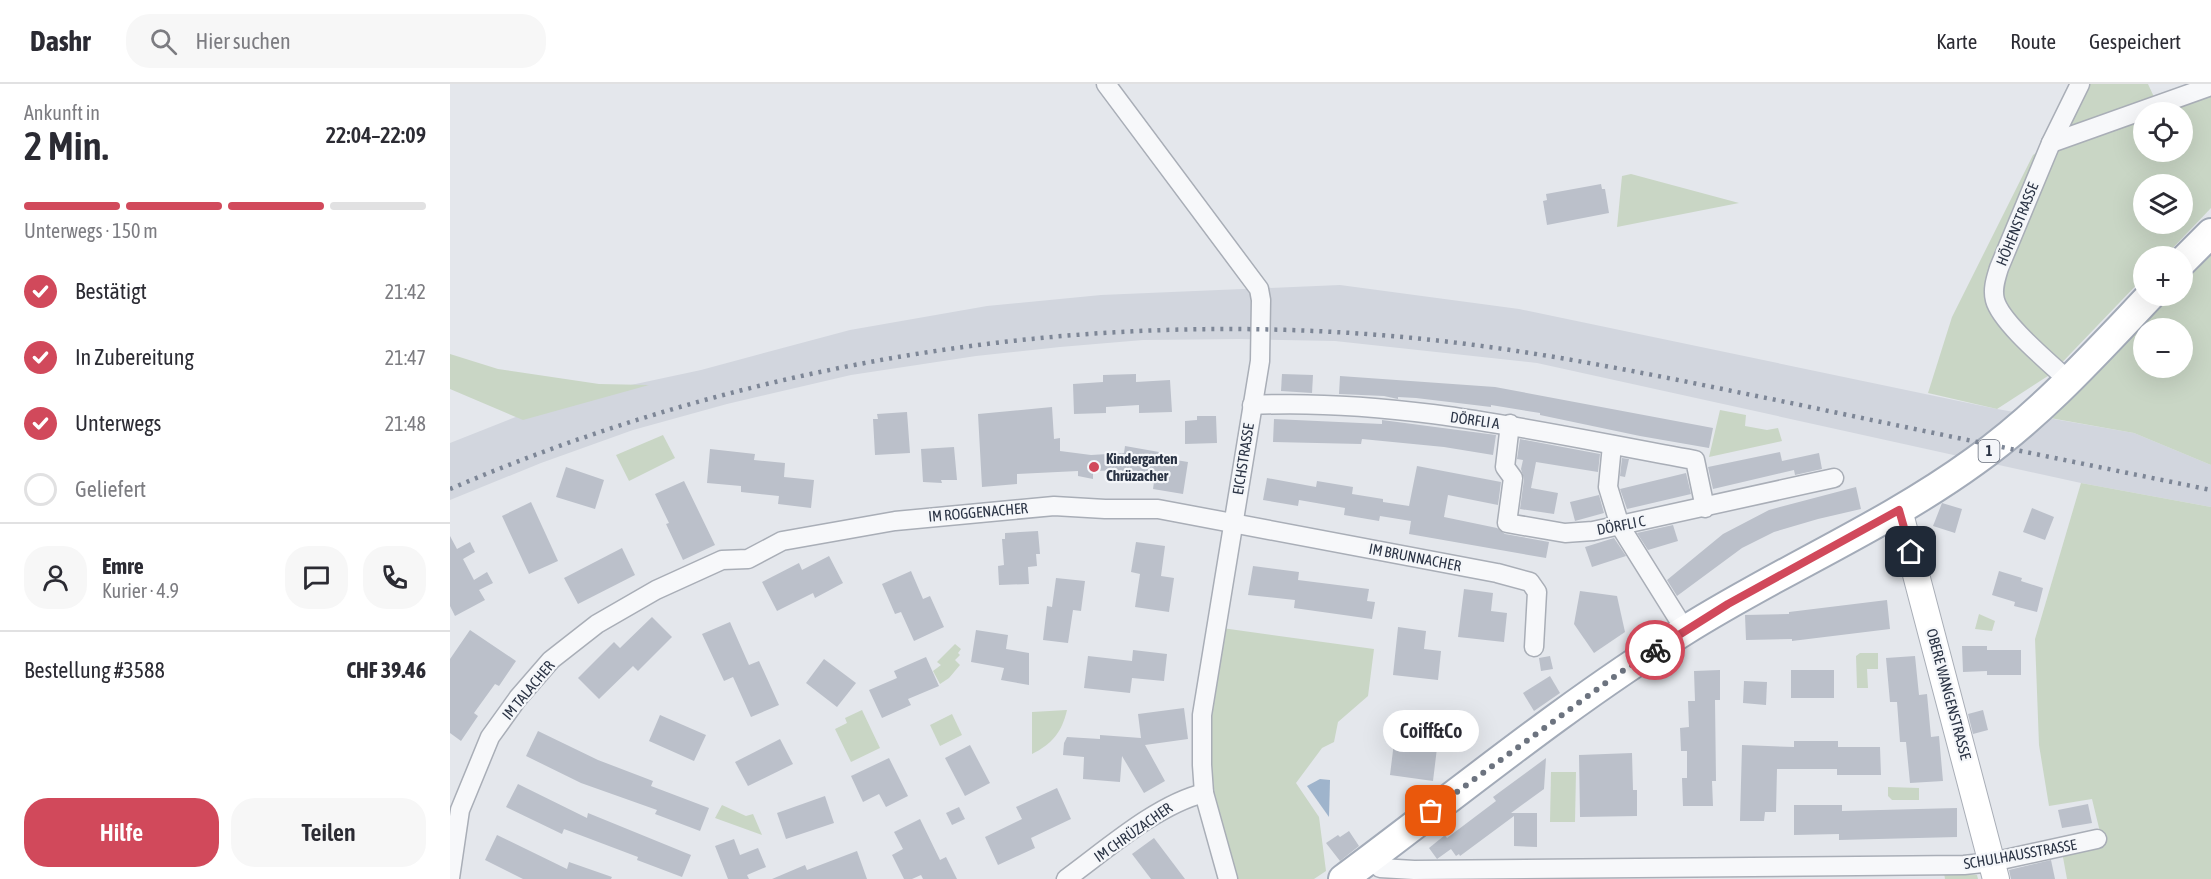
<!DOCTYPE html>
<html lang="de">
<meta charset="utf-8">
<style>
:root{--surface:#fff;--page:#f7f7f7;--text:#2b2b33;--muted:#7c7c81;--line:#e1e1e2;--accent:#d1495b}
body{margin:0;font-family:"Asap Condensed",sans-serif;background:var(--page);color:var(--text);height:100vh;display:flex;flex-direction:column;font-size:22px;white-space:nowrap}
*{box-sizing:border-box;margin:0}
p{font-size:20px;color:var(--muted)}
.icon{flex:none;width:33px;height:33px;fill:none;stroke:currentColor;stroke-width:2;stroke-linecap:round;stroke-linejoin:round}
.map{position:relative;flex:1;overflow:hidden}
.side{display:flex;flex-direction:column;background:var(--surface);width:450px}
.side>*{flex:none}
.tools{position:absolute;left:1683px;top:18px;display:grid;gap:12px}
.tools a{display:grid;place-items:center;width:60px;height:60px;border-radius:50%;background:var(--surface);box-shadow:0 6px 24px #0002;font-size:30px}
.pin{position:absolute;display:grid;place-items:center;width:51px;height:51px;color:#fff;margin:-26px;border-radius:12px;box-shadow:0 3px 9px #0006}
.courier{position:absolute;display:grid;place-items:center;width:60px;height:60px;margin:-30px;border:4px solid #d1495b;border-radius:50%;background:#fff;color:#222;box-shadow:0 2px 8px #0007}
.bubble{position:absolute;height:42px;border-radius:21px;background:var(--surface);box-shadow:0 6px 24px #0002;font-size:20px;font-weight:600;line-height:42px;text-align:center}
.summary em{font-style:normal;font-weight:600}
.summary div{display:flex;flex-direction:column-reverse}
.summary{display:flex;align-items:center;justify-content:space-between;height:102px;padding:0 24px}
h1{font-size:39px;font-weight:600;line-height:45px}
.bar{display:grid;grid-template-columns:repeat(4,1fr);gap:9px 6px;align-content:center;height:72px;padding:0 24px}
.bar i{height:8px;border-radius:4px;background:var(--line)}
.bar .current{background:var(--accent)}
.bar p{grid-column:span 4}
.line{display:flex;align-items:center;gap:15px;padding:0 24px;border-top:2px solid var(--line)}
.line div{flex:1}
.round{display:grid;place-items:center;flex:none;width:63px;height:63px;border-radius:24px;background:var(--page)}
ol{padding:0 24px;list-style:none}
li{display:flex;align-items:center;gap:18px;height:66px}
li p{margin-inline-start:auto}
li .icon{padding:6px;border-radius:50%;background:var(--accent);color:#fff;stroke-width:4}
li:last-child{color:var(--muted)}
li i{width:33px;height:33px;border:3px solid var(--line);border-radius:50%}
.primary-button{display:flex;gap:12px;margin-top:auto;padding:12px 24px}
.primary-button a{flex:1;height:69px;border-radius:24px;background:var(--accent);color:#fff;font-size:24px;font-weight:600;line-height:69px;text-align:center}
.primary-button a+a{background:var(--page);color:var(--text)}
header{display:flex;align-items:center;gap:36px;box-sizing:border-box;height:84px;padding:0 30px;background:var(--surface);border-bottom:2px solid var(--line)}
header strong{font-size:28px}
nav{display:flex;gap:33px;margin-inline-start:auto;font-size:21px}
.search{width:420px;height:54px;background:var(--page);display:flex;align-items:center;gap:15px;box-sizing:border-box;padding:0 21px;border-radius:24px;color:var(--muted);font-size:22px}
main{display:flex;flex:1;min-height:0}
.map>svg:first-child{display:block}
</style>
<header>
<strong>Dashr</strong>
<div class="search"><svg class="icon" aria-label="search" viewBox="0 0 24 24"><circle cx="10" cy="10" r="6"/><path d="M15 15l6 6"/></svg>Hier suchen</div>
<nav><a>Karte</a><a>Route</a><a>Gespeichert</a></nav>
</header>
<main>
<section class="side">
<div class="summary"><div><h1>2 Min.</h1><p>Ankunft in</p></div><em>22:04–22:09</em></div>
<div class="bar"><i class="current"></i><i class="current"></i><i class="current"></i><i></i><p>Unterwegs · 150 m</p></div>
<ol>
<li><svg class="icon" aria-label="check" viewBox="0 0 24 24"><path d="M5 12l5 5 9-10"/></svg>Bestätigt<p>21:42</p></li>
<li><svg class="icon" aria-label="check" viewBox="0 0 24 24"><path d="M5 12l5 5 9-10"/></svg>In Zubereitung<p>21:47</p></li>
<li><svg class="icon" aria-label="check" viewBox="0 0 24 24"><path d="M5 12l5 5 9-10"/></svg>Unterwegs<p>21:48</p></li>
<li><i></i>Geliefert</li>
</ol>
<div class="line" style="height:108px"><a class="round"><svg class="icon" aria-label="person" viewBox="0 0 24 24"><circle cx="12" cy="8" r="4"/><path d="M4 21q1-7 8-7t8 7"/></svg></a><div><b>Emre</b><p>Kurier · 4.9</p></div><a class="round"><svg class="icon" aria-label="chat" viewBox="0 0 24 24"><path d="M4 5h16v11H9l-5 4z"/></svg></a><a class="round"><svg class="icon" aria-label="phone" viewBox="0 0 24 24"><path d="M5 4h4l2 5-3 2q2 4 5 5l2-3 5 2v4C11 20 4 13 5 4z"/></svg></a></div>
<div class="line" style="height:78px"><div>Bestellung #3588</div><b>CHF 39.46</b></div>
<div class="primary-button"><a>Hilfe</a><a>Teilen</a></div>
</section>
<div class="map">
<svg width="1761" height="795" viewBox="0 0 1761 795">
<rect width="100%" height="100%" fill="#e4e7ec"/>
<path fill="#d2d6de" d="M890,201L1069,225L1547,325L1684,349L1761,381V423L1631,399L1087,279L885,257L789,255L693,256L610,263L526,272L401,291L277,320L183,346L91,379L0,416V359L106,317L251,286L400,246L537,222L651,211Z"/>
<g fill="#c9d6c5" fill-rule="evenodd">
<path d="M1636,0H1698L1710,26L1761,7V124L1715,172H1694L1693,194L1601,290L1547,325L1478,309L1502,233L1583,71L1601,59ZM1694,28H1732V68H1694ZM1694,100H1732V140H1694Z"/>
<path d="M1181,90L1289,119L1167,143L1172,92Z"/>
<path d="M1761,165V381L1684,349L1600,334L1714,212H1732L1733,193ZM1694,244H1732V284H1694Z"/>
<path d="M0,270L48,285L149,300L199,301L73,336L0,305Z"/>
<path d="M1270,326L1296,331L1295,342L1317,346L1328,344L1332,357L1259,373Z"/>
<path d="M213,351L225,374L179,397L166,371Z"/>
<path d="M1631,399L1761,423V795H1617L1610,757L1650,748L1642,715L1599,722L1589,661L1585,555Z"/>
<path d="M1529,530L1545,537L1542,547L1525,545Z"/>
<path d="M772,544L924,565L918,612L888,638L884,658L872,664L846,699L869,733L876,787L864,795H784C770,741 757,688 759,631C760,603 768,573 772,544Z"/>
<path d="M505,560L511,565L508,569L510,571L505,576L510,581L499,594L490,600L483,587L491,581L487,578Z"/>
<path d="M1410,569H1428V585H1417L1418,604H1407L1406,572Z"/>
<path d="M412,626L430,664L401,678L385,645L397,639L395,634Z"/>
<path d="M617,626C612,648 602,660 582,670V628Z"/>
<path d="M502,630L512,651L490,662L480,641Z"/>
<path d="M1101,688H1126L1125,738H1100Z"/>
<path d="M1438,703L1469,704V716H1442L1438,712Z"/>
<path d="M272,721L296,732L303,730L312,751L265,734Z"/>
<path d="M1494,789L1527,791L1528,795H1495Z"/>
</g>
<path fill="#9fb4cc" d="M870,695L880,696L879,733L857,702Z"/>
<g fill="#bbc0ca">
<path d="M1151,100L1152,105H1155L1159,129L1097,141L1093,117L1097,116L1096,110Z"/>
<path d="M686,290V298L720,296L722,328L689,329V321L656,323V329L624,330L623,300L653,298V291Z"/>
<path d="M832,290L863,291L862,309L831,307Z"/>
<path d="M890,292L1045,303L1263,344L1259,364L1190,352L1090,331V329L1041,321V323L966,314L948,313V315L934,312L889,310Z"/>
<path d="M602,323L604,355L610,354V367L641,371L674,369L675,362L709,368L708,373L738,378L733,410L703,405L704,398L670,393L672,386L643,387V395L628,392V387L567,390V400L532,403L528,330Z"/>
<path d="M457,328L460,369L425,371L423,335H428L427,330Z"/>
<path d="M747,332H766L767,359L735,360V337L747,336Z"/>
<path d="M824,335L932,340V336L1046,351L1043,371L994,363L912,355L911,360L823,358Z"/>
<path d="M1070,355L1150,370L1148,388L1086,378L1081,404L1108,409L1104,430L1070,425L1074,395L1071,385L1073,376L1067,375Z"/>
<path d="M504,363L507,396H491L492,399L473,398L471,365Z"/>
<path d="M260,365L305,370L304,376L335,379L334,393L364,396L361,424L328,420L329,412L291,408V402L257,399Z"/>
<path d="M1330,368L1332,377L1369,369L1372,385L1345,391L1344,386L1263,405L1258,383Z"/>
<path d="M1172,374L1179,375L1175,393L1170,392Z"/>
<path d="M967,382L1051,398L1048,421L998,411L994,433L1047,444L1055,450L1099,458L1096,474L959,450L961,437L930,432L929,437L894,431L895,424L849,416L848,422L813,416L817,394L866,403L867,397L903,403L902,410L933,415V418L959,422Z"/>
<path d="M116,383L154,396L145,425L106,413Z"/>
<path d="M1236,389L1241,410L1177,425L1170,405Z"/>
<path d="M234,397L265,461L233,476L216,440L219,439L205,410Z"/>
<path d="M1406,403L1411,425L1368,435L1324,448L1292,464L1227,512L1217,496L1273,450L1319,426Z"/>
<path d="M1149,411L1154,429L1125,437L1120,418Z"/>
<path d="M81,418L108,477L79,490L52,432Z"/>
<path d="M1492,419L1512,425L1505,449L1483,442Z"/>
<path d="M1582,424L1604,433L1595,456L1573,448Z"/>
<path d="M1223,441L1228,457L1198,466L1187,449Z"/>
<path d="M588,447L590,470H586L587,482L578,483L579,500L549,501L548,482L554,481L552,455H555V449Z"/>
<path d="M0,452L7,465L20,458L25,468L13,475L24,496L37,488L43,499L29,506L35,516L5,532L0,522Z"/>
<path d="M1164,454L1176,472L1142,483L1135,463Z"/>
<path d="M686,458L715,462L711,492L724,494L719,528L685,523L690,490L681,488Z"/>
<path d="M172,464L185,491L128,520L114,494Z"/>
<path d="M379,472L393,499L365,514L363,509L327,527L312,498L349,479L352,486Z"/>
<path d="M803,482L849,488L848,496L919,505L917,517L925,518L922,535L844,524L845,516L798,511Z"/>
<path d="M461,487L473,515L480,512L494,543L464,557L451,528L445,530L432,500Z"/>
<path d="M1549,487L1572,494L1571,497L1593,504L1587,528L1564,522L1565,518L1542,511Z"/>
<path d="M606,494L635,497L631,527L623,526L618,559L593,556L597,522L602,523Z"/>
<path d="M1014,505L1043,509L1041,527L1057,529L1054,558L1008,553Z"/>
<path d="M1130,507L1167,512L1175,548L1144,569L1124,540Z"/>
<path d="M1437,516L1440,545L1342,557V555L1296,556L1295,531L1339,530V528Z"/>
<path d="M202,533L222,553L188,587L183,582L149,615L128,594L164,558L170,564Z"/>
<path d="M280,538L299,581L309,577L329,621L301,633L283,593L274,597L252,550Z"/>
<path d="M948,543L976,547L974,565L991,567L988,596L943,591Z"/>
<path d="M20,546L66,577L49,602L45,600L24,629L28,632L11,657L0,649V575Z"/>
<path d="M526,546L558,551L556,565L579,569V601L551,596L554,584L521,578Z"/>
<path d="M1512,562H1537V566H1571V591H1537V587L1513,588Z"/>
<path d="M683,566L717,570L714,597L682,594L680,609L634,604L638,572L682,577Z"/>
<path d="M1100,572L1103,585L1091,587L1089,574Z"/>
<path d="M1465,572L1469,611L1477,610L1481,653L1489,652L1493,697L1460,699L1456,658H1450L1447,618H1440L1436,574Z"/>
<path d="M476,573L489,602L458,615L461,621L432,634L419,606L447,594L444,587Z"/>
<path d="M374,575L406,599L387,623L356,599Z"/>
<path d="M1270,586V616H1265L1266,697H1262L1263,722H1233L1232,694H1237V667H1231L1230,644L1239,643L1238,617H1245L1244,587Z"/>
<rect x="1341" y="586" width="43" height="28"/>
<path d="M1100,592L1110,609L1084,627L1073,609Z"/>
<path d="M1294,597L1317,598L1316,621L1293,619Z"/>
<path d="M734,624L738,655L695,661L715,697L694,709L672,672L670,698L633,695L634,673L613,671L614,659L617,653L650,655V651L691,654L688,630Z"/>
<path d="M1533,626L1538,646L1523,650L1518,630Z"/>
<path d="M210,631L256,651L244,677L199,657Z"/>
<path d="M946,642L976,646L974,663L987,664L983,697L940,691Z"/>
<path d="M88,647L148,676L203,697L201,702L259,724L250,747L205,730L207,726L131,699L76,672Z"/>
<path d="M330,655L343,680L298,702L285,678Z"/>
<path d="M1344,657H1388V663H1430L1431,691H1387V685H1327L1326,728H1315L1314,737H1290L1292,661L1344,663Z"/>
<path d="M520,661L540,699L515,712L495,674Z"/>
<path d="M1182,669L1183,706H1187V732L1130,733L1129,671Z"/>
<path d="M439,674L458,712L436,723L429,710L413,718L401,692Z"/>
<path d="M1096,674L1094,705L1061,729H1087V763L1064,762V732L1010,772L1009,770L1006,772L1001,765L987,775L979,764L995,751L997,754L1046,717L1043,713Z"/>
<path d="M68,700L137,734L138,729L241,771L232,793L187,776L188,773L114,745L112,750L56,723Z"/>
<path d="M607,704L621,735L581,754L585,764L548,781L535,753L572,735L566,723Z"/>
<path d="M375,712L384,739L336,755L327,729Z"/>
<path d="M1638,720L1642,739L1612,744L1608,726Z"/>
<path d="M1344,721H1392V727L1507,724V753L1389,756V750L1344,751Z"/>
<path d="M509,723L515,735L502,741L496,729Z"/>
<path d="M470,735L490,776L496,773L507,795H473L471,791L462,795H454L442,771L453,765L444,748Z"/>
<path d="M899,747L909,762L890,777L876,759L888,751L890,753Z"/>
<path d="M47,751L117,785L119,778L162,793L161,795H73L35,776Z"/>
<path d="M704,754L735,795H701L682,770Z"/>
<path d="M284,755L290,771L308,764L316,783L297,791L299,795H278L265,762Z"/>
<path d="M407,767L417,795H322L355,781L357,786Z"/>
<path d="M1601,776L1605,795H1561L1559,786Z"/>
</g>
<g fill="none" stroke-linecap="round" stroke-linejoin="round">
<g stroke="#a9aeb7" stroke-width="21">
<g id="street">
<path d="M656,0L809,205L811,216L810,277L752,631V681L754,709L778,795"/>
<path d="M1601,59L1761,2"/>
<path d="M1619,297C1601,280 1551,239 1545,216C1542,205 1546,194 1549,184L1601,59L1630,0"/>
<path d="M802,321C953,314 1099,350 1245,376L1255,424"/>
<path d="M1060,340L1055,383L1063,394L1057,439L1115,449L1143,447L1384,394"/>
<path d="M1162,361L1158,403L1170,442L1235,546"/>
<path d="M921,774L930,784L964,786L1514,781L1542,778L1647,755"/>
<path d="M0,794L10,726L40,653L68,614L101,576L147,540L206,506L272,476L298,475L332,457L445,437L604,422L655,425H708L1047,489L1080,498L1087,508L1084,563"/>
<path d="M616,795C656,766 706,721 754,709"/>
</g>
</g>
<g stroke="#a9aeb7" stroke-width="28">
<path id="secondary" d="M1449,426L1546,795"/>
</g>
<g stroke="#a3abb8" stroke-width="32">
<g id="primary">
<path d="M1732,178L1761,149"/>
<path d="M893,795C1006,711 1115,621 1234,547C1329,487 1434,443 1525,377C1591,330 1645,270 1700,212"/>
</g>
</g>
<use href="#street" stroke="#f7f8fa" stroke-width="18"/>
<use href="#secondary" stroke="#fff" stroke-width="26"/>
<use href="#primary" stroke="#fff" stroke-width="28"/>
<path stroke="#7d8696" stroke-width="4.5" stroke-dasharray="3 6" stroke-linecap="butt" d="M0,405C302,276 635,222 963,254C1089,266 1213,293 1336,318C1478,348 1619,377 1761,406"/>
</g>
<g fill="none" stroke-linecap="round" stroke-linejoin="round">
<path stroke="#6c737f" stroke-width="6" stroke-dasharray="0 10.8" d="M981,727L1168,590L1205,566"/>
<path stroke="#d1495b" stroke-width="8" d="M1205,566L1278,520L1449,426L1461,468"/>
</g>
<circle fill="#d1495b" stroke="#f4f6f9" stroke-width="2" cx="644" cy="383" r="6"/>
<g text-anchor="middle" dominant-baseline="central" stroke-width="4.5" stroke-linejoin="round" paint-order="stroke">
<rect fill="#f4f6f9" stroke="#676e7b" stroke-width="1.5" x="1528.5" y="356" width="21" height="22" rx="4.5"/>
<g font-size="14" font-weight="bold" fill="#2b3445">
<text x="1539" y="367">1</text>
</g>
<g font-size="15" fill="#2b3445" stroke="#f4f6f9">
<text transform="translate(1567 140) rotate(-68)">HÖHENSTRASSE</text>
<text transform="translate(1025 336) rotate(8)">DÖRFLI A</text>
<text transform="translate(793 375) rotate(-81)">EICHSTRASSE</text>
<text transform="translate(528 428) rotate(-5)">IM ROGGENACHER</text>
<text transform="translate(1171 441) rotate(-11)">DÖRFLI C</text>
<text transform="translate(965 473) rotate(11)">IM BRUNNACHER</text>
<text transform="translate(78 606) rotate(-50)">IM TALACHER</text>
<text transform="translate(1499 610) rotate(75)">OBERE WANGENSTRASSE</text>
<text transform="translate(683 748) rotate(-35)">IM CHRÜZACHER</text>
<text transform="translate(1570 770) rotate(-10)">SCHULHAUSSTRASSE</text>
</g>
<g font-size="15" font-weight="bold" fill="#2b3445" stroke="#f4f6f9" text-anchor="start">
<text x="656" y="374">Kindergarten<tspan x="656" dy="17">Chrüzacher</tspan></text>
</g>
</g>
</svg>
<div class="tools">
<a><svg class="icon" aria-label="locate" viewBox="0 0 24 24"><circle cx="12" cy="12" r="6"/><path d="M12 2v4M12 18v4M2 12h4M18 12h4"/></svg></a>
<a><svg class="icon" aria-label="layers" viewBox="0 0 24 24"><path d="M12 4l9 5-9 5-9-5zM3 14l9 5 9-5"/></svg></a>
<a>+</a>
<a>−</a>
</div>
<div class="pin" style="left:981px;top:727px;background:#ea580c"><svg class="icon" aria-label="bag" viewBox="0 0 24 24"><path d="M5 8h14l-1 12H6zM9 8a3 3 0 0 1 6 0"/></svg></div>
<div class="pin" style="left:1461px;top:468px;background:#1f2937"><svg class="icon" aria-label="home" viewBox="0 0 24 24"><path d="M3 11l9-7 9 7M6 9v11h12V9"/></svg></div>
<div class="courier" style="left:1205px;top:566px"><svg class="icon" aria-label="bike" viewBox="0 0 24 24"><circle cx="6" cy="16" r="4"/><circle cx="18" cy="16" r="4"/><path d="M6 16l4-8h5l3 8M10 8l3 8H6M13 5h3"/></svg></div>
<div class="bubble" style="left:933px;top:626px;width:96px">Coiff&amp;Co</div>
</div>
</main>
